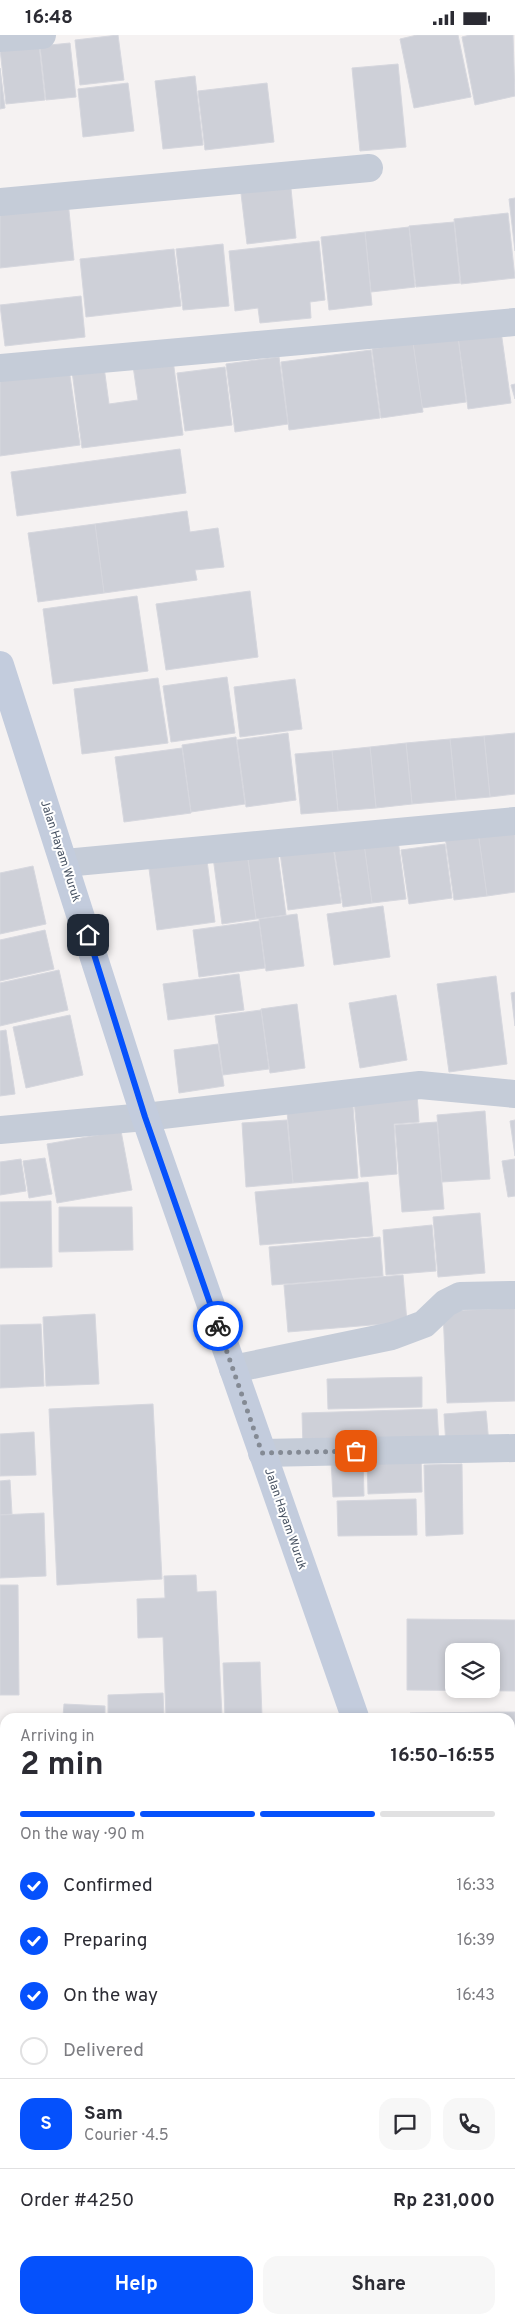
<!DOCTYPE html>
<meta charset="utf-8">
<style>
:root{--surface:#fff;--page:#f7f7f7;--text:#2b2b33;--muted:#7c7c81;--line:#e1e1e2;--accent:#0551fc}
body{margin:0;font-family:Overpass,sans-serif;background:var(--page);color:var(--text);height:100vh;display:flex;flex-direction:column;font-size:19px;white-space:nowrap}
*{box-sizing:border-box;margin:0}
p{font-size:16px;color:var(--muted)}
.icon{flex:none;width:28px;height:28px;fill:none;stroke:currentColor;stroke-width:2;stroke-linecap:round;stroke-linejoin:round}
.map{position:relative;flex:1;overflow:hidden}
.sheet{position:absolute;left:0px;top:1678px;width:515px;height:611px;display:flex;flex-direction:column;background:var(--surface);border-radius:15px 15px 0 0;box-shadow:0 2px 8px #0003}
.sheet>*{flex:none}
.fabs{position:absolute;left:445px;top:1608px;display:grid;gap:10px}
.fabs a{display:grid;place-items:center;width:55px;height:55px;border-radius:10px;background:var(--surface);box-shadow:0 2px 8px #0003;font-size:25px}
.pin{position:absolute;display:grid;place-items:center;width:42px;height:42px;color:#fff;margin:-21px;border-radius:10px;box-shadow:0 2px 8px #0006}
.courier{position:absolute;display:grid;place-items:center;width:50px;height:50px;margin:-25px;border:4px solid #0551fc;border-radius:50%;background:#fff;color:#222;box-shadow:0 1px 6px #0007}
.summary em{font-style:normal;font-weight:700}
.summary div{display:flex;flex-direction:column-reverse}
.summary{display:flex;align-items:center;justify-content:space-between;height:85px;padding:0 20px}
h1{font-size:32px;font-weight:700;line-height:38px}
.bar{display:grid;grid-template-columns:repeat(4,1fr);gap:8px 5px;align-content:center;height:60px;padding:0 20px}
.bar i{height:6px;border-radius:4px;background:var(--line)}
.bar .selected{background:var(--accent)}
.bar p{grid-column:span 4}
.line{display:flex;align-items:center;gap:12px;padding:0 20px;border-top:1px solid var(--line)}
.line div{flex:1}
.round{display:grid;place-items:center;flex:none;width:52px;height:52px;border-radius:15px;background:var(--page)}
ol{padding:0 20px;list-style:none}
li{display:flex;align-items:center;gap:15px;height:55px}
li p{margin-inline-start:auto}
li .icon{padding:5px;border-radius:50%;background:var(--accent);color:#fff;stroke-width:4}
li:last-child{color:var(--muted)}
li i{width:28px;height:28px;border:2px solid var(--line);border-radius:50%}
.primary-button{display:flex;gap:10px;margin-top:auto;padding:10px 20px}
.primary-button a{flex:1;height:58px;border-radius:15px;background:var(--accent);color:#fff;font-size:20px;font-weight:700;line-height:58px;text-align:center}
.primary-button a+a{background:var(--page);color:var(--text)}
.status{display:flex;justify-content:space-between;align-items:center;height:35px;padding:0 25px;background:var(--surface);direction:ltr}
.status svg{height:14px;fill:currentColor}
.map>svg:first-child{display:block}
</style>
<div class="status"><b>16:48</b><svg viewBox="0 0 49 12"><path d="M0 12V9h3v3zM5 12V6h3v6zM10 12V3h3v9zM15 12V0h3v12zM26 1h20v11H26zM47 4h2v5h-2z"/></svg></div>
<div class="map">
<svg width="515" height="2288" viewBox="0 0 515 2288">
<rect width="100%" height="100%" fill="#f5f2f2"/>
<g fill="#ced0d8" stroke="#d6d7de" fill-rule="evenodd">
<path d="M118,0L124,45L80,50L75,5Z"/>
<path d="M417,0H458L471,62L414,73L400,4Z"/>
<path d="M470,0H513L515,61L475,70L462,2Z"/>
<path d="M70,8L76,62L46,65L40,11Z"/>
<path d="M39,10L45,65L6,69L0,14Z"/>
<path d="M398,29L406,112L360,116L352,33Z"/>
<path d="M0,33L5,73L0,74Z"/>
<path d="M195,41L203,110L163,114L155,46Z"/>
<path d="M128,48L134,96L83,102L78,54Z"/>
<path d="M267,48L274,107L205,115L198,56Z"/>
<path d="M290,144L296,203L247,209L240,150Z"/>
<path d="M515,163V216L509,164Z"/>
<path d="M68,166L74,225L0,233V174Z"/>
<path d="M508,178L515,243L461,249L454,184Z"/>
<path d="M454,187L460,248L416,252L409,191Z"/>
<path d="M409,192L415,252L371,257L365,197Z"/>
<path d="M365,197L372,270L329,275L321,202Z"/>
<path d="M319,206L325,265L310,267L311,283L260,288L258,273L235,276L229,216Z"/>
<path d="M223,209L229,271L183,275L176,214Z"/>
<path d="M174,214L181,271L86,282L80,224Z"/>
<path d="M81,261L85,302L5,311L0,270Z"/>
<path d="M501,296L511,368L468,374L458,302Z"/>
<path d="M458,302L466,367L422,373L413,308Z"/>
<path d="M413,308L423,377L381,383L372,314Z"/>
<path d="M371,315L380,383L289,395L281,327Z"/>
<path d="M279,322L288,389L235,397L226,329Z"/>
<path d="M173,325L183,400L82,413L72,336L104,332L109,369L138,365L133,331Z"/>
<path d="M225,332L232,390L185,396L177,338Z"/>
<path d="M69,334L80,410L0,421V344Z"/>
<path d="M515,349V364L511,350Z"/>
<path d="M180,414L186,458L17,481L11,437Z"/>
<path d="M187,476L190,497L218,493L224,532L195,535L197,545L104,558L95,489Z"/>
<path d="M95,489L104,558L38,567L28,498Z"/>
<path d="M250,556L258,622L166,635L156,569Z"/>
<path d="M137,561L148,636L53,649L43,574Z"/>
<path d="M227,642L235,698L171,707L163,651Z"/>
<path d="M158,643L168,708L82,719L74,654Z"/>
<path d="M295,644L302,694L240,702L234,652Z"/>
<path d="M288,698L296,765L246,772L237,705Z"/>
<path d="M515,698V759L490,762L484,701Z"/>
<path d="M484,701L490,762L456,765L450,704Z"/>
<path d="M236,702L245,769L191,777L182,710Z"/>
<path d="M450,704L456,765L412,769L406,708Z"/>
<path d="M406,708L412,769L376,773L370,712Z"/>
<path d="M370,712L376,773L338,776L332,716Z"/>
<path d="M182,713L191,778L124,787L115,722Z"/>
<path d="M332,716L338,776L301,779L295,719Z"/>
<path d="M515,792V857L487,861L478,797Z"/>
<path d="M478,797L487,861L454,865L445,801Z"/>
<path d="M398,805L406,864L372,868L364,809Z"/>
<path d="M364,809L372,868L343,872L334,813Z"/>
<path d="M445,809L452,863L409,869L401,815Z"/>
<path d="M333,811L341,868L288,875L280,818Z"/>
<path d="M277,813L286,880L256,884L247,817Z"/>
<path d="M247,817L256,884L222,889L213,822Z"/>
<path d="M206,818L215,887L157,895L148,826Z"/>
<path d="M33,831L46,889L0,899V838Z"/>
<path d="M383,871L390,922L334,930L327,879Z"/>
<path d="M297,879L304,931L266,936L259,884Z"/>
<path d="M259,886L265,933L199,942L193,895Z"/>
<path d="M45,895L54,934L0,946V905Z"/>
<path d="M59,935L68,975L0,991V948Z"/>
<path d="M239,939L244,975L168,985L163,949Z"/>
<path d="M496,941L507,1029L449,1037L437,949Z"/>
<path d="M515,957V991L511,958Z"/>
<path d="M396,960L407,1025L360,1033L349,968Z"/>
<path d="M297,969L305,1033L270,1038L261,974Z"/>
<path d="M261,975L269,1034L223,1040L215,981Z"/>
<path d="M70,980L83,1040L26,1053L13,992Z"/>
<path d="M6,995L15,1059L0,1061V996Z"/>
<path d="M218,1009L224,1051L179,1058L174,1015Z"/>
<path d="M417,1059L419,1087L394,1089L397,1139L361,1142L354,1065Z"/>
<path d="M353,1071L358,1143L293,1148L287,1076Z"/>
<path d="M485,1076L490,1144L442,1147L437,1080Z"/>
<path d="M287,1085L293,1148L246,1152L242,1088Z"/>
<path d="M515,1085V1121L510,1086Z"/>
<path d="M437,1087L444,1174L402,1177L395,1090Z"/>
<path d="M121,1096L132,1155L57,1168L47,1109Z"/>
<path d="M45,1123L52,1159L29,1163L23,1126Z"/>
<path d="M21,1124L26,1156L0,1160V1127Z"/>
<path d="M515,1124V1161L508,1162L502,1126Z"/>
<path d="M368,1147L373,1201L260,1210L255,1157Z"/>
<path d="M51,1166L52,1232L0,1233V1167Z"/>
<path d="M59,1172H132L133,1215L59,1217Z"/>
<path d="M480,1178L485,1238L438,1242L433,1182Z"/>
<path d="M432,1190L436,1236L386,1240L383,1195Z"/>
<path d="M380,1202L383,1241L272,1250L269,1212Z"/>
<path d="M403,1240L407,1287L288,1297L284,1250Z"/>
<path d="M515,1273V1366L447,1368L443,1276Z"/>
<path d="M95,1279L99,1349L46,1351L43,1282Z"/>
<path d="M41,1289L44,1351L0,1353V1290Z"/>
<path d="M422,1342V1372L328,1374L327,1344Z"/>
<path d="M153,1369L162,1544L57,1550L49,1374Z"/>
<path d="M437,1374L439,1409L303,1413L302,1378Z"/>
<path d="M486,1376L489,1409L446,1411L444,1379Z"/>
<path d="M34,1397L36,1440L0,1441V1399Z"/>
<path d="M421,1421L422,1457L368,1459L367,1423Z"/>
<path d="M363,1423L364,1461L333,1462L331,1425Z"/>
<path d="M462,1429L463,1499L426,1501L424,1430Z"/>
<path d="M10,1445L12,1479L0,1480V1446Z"/>
<path d="M416,1464L417,1500L338,1501L337,1466Z"/>
<path d="M44,1478L46,1541L0,1543V1480Z"/>
<path d="M196,1540L197,1557L216,1556L222,1682H166L163,1602L138,1603L137,1564L165,1563L164,1541Z"/>
<path d="M0,1550H18L19,1660H0Z"/>
<path d="M407,1584L515,1585V1656L407,1655ZM454,1616H491V1654H454Z"/>
<path d="M260,1627L262,1682H225L223,1628Z"/>
<path d="M163,1658L164,1682H108V1660Z"/>
<path d="M64,1669L105,1671V1682H63Z"/>
<path d="M515,1677V1734H510V1682H410V1678Z"/>
<rect x="0" y="1729" width="5" height="28"/>
<path d="M510,1743H515V1848L510,1849Z"/>
<rect x="0" y="1759" width="5" height="30"/>
<path d="M510,1865H512L511,1905H510Z"/>
<rect x="0" y="1876" width="5" height="69"/>
<path d="M510,1957H515V1980L510,1979Z"/>
<path d="M7,2284H38V2288H6Z"/>
<path d="M45,2284H94V2288H44Z"/>
<path d="M140,2284H181L180,2288H140Z"/>
<rect x="183" y="2284" width="37" height="4"/>
<path d="M227,2284H256V2286Z"/>
<path d="M300,2284H343L344,2288H301Z"/>
<rect x="403" y="2284" width="40" height="4"/>
<rect x="445" y="2284" width="43" height="4"/>
</g>
<g fill="none" stroke-linecap="round" stroke-linejoin="round">
<path stroke="#c5ccd8" stroke-width="16" d="M0,2256L4,2197"/>
<g stroke="#c5ccd8" stroke-width="28">
<path d="M0,3L42,0"/>
<path d="M0,167L369,133"/>
<path d="M0,333L515,287"/>
<path d="M65,828L515,786"/>
<path d="M0,1095L145,1082L420,1050L515,1059"/>
<path d="M233,1334L392,1301L424,1289L446,1268L460,1261L515,1260"/>
<path d="M262,1418L515,1413"/>
<path d="M0,1844H5"/>
<path d="M510,1855H515"/>
</g>
<g stroke="#c3ccdd" stroke-width="28">
<path d="M0,630L145,1082L355,1682"/>
<path d="M510,2159L515,2172"/>
</g>
</g>
<g fill="none" stroke-linecap="round" stroke-linejoin="round">
<path stroke="#848a94" stroke-width="5" stroke-dasharray="0 9" d="M218,1291L262,1418L356,1416"/>
<path stroke="#0551fc" stroke-width="6" d="M88,900L145,1082L218,1291"/>
</g>
<g text-anchor="middle" dominant-baseline="central" stroke-width="4" stroke-linejoin="round" paint-order="stroke">
<g font-size="12" fill="#475262" stroke="#fff">
<text transform="translate(60 816) rotate(72)">Jalan Hayam Wuruk</text>
<text transform="translate(285 1484) rotate(71)">Jalan Hayam Wuruk</text>
</g>
</g>
</svg>
<div class="fabs">
<a><svg class="icon" aria-label="layers" viewBox="0 0 24 24"><path d="M12 4l9 5-9 5-9-5zM3 14l9 5 9-5"/></svg></a>
</div>
<div class="pin" style="left:356px;top:1416px;background:#ea580c"><svg class="icon" aria-label="bag" viewBox="0 0 24 24"><path d="M5 8h14l-1 12H6zM9 8a3 3 0 0 1 6 0"/></svg></div>
<div class="pin" style="left:88px;top:900px;background:#1f2937"><svg class="icon" aria-label="home" viewBox="0 0 24 24"><path d="M3 11l9-7 9 7M6 9v11h12V9"/></svg></div>
<div class="courier" style="left:218px;top:1291px"><svg class="icon" aria-label="bike" viewBox="0 0 24 24"><circle cx="6" cy="16" r="4"/><circle cx="18" cy="16" r="4"/><path d="M6 16l4-8h5l3 8M10 8l3 8H6M13 5h3"/></svg></div>
<section class="sheet">
<div class="summary"><div><h1>2 min</h1><p>Arriving in</p></div><em>16:50–16:55</em></div>
<div class="bar"><i class="selected"></i><i class="selected"></i><i class="selected"></i><i></i><p>On the way · 90 m</p></div>
<ol>
<li><svg class="icon" aria-label="check" viewBox="0 0 24 24"><path d="M5 12l5 5 9-10"/></svg>Confirmed<p>16:33</p></li>
<li><svg class="icon" aria-label="check" viewBox="0 0 24 24"><path d="M5 12l5 5 9-10"/></svg>Preparing<p>16:39</p></li>
<li><svg class="icon" aria-label="check" viewBox="0 0 24 24"><path d="M5 12l5 5 9-10"/></svg>On the way<p>16:43</p></li>
<li><i></i>Delivered</li>
</ol>
<div class="line" style="height:90px"><b class="round" style="background:var(--accent);color:#fff">S</b><div><b>Sam</b><p>Courier · 4.5</p></div><a class="round"><svg class="icon" aria-label="chat" viewBox="0 0 24 24"><path d="M4 5h16v11H9l-5 4z"/></svg></a><a class="round"><svg class="icon" aria-label="phone" viewBox="0 0 24 24"><path d="M5 4h4l2 5-3 2q2 4 5 5l2-3 5 2v4C11 20 4 13 5 4z"/></svg></a></div>
<div class="line" style="height:65px"><div>Order #4250</div><b>Rp 231,000</b></div>
<div class="primary-button"><a>Help</a><a>Share</a></div>
</section>
</div>
